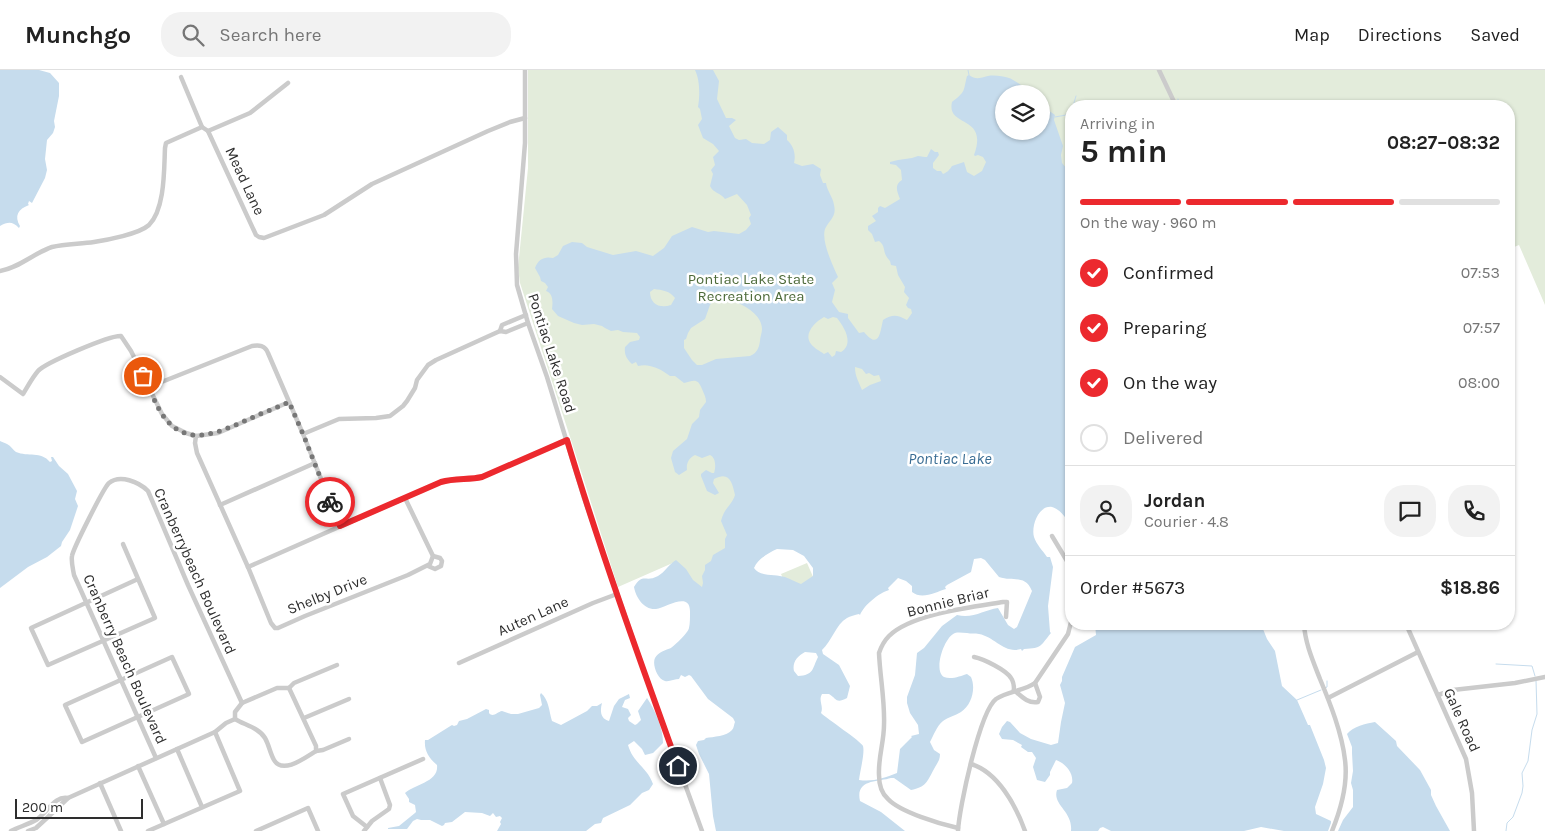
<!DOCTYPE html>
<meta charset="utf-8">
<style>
:root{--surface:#fff;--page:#f2f2f2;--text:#222;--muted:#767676;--line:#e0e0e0;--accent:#ec292e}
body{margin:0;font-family:Karla,sans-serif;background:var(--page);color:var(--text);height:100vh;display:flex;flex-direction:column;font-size:19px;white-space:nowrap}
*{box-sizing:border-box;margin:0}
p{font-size:16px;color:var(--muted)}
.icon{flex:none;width:28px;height:28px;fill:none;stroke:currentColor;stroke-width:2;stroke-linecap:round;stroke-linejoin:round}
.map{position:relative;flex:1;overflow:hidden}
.side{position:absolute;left:1065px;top:30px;width:450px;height:530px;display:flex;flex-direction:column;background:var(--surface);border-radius:20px;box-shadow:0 1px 4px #0004}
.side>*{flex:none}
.buttons{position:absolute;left:995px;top:15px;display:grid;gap:10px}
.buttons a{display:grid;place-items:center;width:55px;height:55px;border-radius:50%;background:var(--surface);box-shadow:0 1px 4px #0004;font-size:25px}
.scale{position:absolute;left:15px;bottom:12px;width:128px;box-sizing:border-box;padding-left:5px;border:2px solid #2e2e2e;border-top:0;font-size:14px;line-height:18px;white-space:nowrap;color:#2e2e2e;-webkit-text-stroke:4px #fff;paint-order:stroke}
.pin{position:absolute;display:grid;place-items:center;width:42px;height:42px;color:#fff;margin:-21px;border:2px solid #fff;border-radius:50%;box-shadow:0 1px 5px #0007}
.courier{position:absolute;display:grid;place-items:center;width:50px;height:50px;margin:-25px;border:4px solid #ec292e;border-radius:50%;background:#fff;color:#222;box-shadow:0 1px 6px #0007}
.headline em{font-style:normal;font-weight:700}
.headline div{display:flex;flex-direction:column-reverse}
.headline{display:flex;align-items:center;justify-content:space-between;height:85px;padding:0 15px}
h1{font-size:32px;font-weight:700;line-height:38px}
.bar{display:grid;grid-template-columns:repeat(4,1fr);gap:8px 5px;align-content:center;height:60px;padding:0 15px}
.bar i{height:6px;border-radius:4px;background:var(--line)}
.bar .on{background:var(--accent)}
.bar p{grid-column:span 4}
.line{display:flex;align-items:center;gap:12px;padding:0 15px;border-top:1px solid var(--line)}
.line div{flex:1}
.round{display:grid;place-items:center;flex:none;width:52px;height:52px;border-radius:20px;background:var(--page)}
ol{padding:0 15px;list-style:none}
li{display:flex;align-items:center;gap:15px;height:55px}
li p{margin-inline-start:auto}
li .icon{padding:5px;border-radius:50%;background:var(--accent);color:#fff;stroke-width:4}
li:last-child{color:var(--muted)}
li i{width:28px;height:28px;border:2px solid var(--line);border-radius:50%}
header{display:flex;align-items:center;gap:30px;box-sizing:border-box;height:70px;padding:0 25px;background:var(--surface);border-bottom:1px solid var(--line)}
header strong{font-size:24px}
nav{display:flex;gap:28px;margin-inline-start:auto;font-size:18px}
.search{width:350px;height:45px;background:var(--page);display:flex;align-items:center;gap:12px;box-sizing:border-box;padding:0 18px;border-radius:20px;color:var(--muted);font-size:19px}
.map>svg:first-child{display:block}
</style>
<header>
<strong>Munchgo</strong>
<div class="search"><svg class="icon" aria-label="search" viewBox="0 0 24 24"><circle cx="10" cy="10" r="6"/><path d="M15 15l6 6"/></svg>Search here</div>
<nav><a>Map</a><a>Directions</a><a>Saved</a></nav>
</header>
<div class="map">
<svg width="1545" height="761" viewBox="0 0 1545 761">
<rect width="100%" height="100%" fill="#fff"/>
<g fill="#e3ecdb" fill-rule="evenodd">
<path d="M528,0H1545V235L1519,175L1509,179V36H1071V373L845,425L748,498L689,524L675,492L618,517L572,373L520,213L518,198L528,98ZM1004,24H1041V61H1004Z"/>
<path d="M807,493L814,509L788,520L781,504Z"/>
</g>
<g fill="#c6dced" fill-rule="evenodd">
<path d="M0,0H39L50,3L59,13V26L54,51L55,57L53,63L47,70L45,89L47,100L45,108L32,133L29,131L28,134L29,135C18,139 14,146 20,156L19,158C12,151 8,152 0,156Z"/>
<path d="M695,0H713L719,11L717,29L726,48H732L736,50L729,56L735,68L739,70L746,69L752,73L764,74L770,70L771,62L778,57L787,65V70C794,76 796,85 794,93L802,96L813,94L821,99L820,105L823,113H826C827,121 833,127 834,135C837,147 829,150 825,159C821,171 833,196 838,207L832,213L835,220L832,232L839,242L848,244V248L859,263L864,262C879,280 880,263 883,250C893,244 897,245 907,250L912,243L911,239L908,238L906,235L909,228L904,222L905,217L898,205L896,196L891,195L890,191C881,182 887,177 879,171L875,172L872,164L868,160V156L876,151L872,146L878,142V138L880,136L885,138L900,129C897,121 894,115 902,110L901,100L896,95L890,94V92L898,90L912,88L918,86L925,87H927L931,79L935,82H938L939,85L933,93V98L937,101H941L943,104C948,102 950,99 952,96L964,92L967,102L974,106L982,101L986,92L983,87L978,85L975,86L974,85C989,44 946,58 952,32C966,21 963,22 967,6L969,5C976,10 980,8 988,6C994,5 1003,6 1009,8C1013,9 1029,20 1032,24H1004V61H1041V35L1055,45L1054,50L1063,76L1061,85L1062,93L1067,99L1071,100V295C1062,307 1065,305 1068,319L1071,320V456C1067,449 1060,439 1052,437C1038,435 1031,457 1034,467C1036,474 1043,481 1047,487H1050L1053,497L1048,536L1050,562L1051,563C1040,576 1043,578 1024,579L1022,581L1021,579C1004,584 995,567 979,564C975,563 971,564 967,563C963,563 959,562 955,563C944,567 933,601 944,607C951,610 961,606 967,604L971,607C976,618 972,635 961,642C955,646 948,647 943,651C936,657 934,665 930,672L934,680L940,684C940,691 937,693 934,699C927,712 926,717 911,720L894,708H891C878,712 855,709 860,731L881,742L905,761H716L713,746L709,704L699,684L696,675L698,671L704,670L706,668C713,667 727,666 732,660C734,658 734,654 735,652L733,648L708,629L691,606L689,605L685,607L681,605L679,609C675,609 669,612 665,611C657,609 652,594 655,588C658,582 666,580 671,578C675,575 688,563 689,558C690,554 690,547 690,543C691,520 666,538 656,539C644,540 636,528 634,517C643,502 645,513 658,506C665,502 669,494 676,490L686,499L693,510L702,517L703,513L702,506L705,500V495L711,491L713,485L725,478V469L727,465L721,451C724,438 732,435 735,425C732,411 729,401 714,409L713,413L719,423L715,425L707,421L701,406V404L706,400L712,403H714C716,397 716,388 710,385L702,388L695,385C689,388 686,393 687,400L679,405L675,402L671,388L673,381L687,369L692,354L699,347L700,340L706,332C706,327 704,324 702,319C698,308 694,310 684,313L675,306H670C661,299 649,293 638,296L636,292L632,294C627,289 624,285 625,277L630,272L639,270L640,267L637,263L623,262L618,260L611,261L605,258L602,256L594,254L582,255L574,253L558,246L552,239C553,232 553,223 546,221L548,217L545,213L541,211L540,207L535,198C538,189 545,186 553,188L558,185L563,176L572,172L582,173L587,177L613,185L636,181L653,186L664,178L672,166L692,157L708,162L714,161L739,164L746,160L751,154L749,148L751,145L747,135L737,124L725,129C721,123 713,123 710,116L713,104L711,100L715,95L713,87L719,81L713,74L703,68L698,55L702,49L700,39L698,37C700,26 700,10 695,0ZM654,219C662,220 670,221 675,228L671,235C660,239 650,234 650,222ZM731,226C735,228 737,232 740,234C749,238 762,247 762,259C762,263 760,267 760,271C759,278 757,283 750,286L716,289L702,295H697L692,290L684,278V270L686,269L688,263L691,258L705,249L710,235L714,229L719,227ZM824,247L828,249L833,247L837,248C845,258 854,274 841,282L836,281L835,285L832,287L828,282L824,284C820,281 814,278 811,274C803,264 815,252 824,247ZM855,297L862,299L866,304L869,303L874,306L879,305L881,311L870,315L862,320C859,312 855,307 855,297ZM777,479L793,480L804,486L813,498V506L801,514C795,512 791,509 785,507C776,504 760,507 754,498C758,489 768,483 777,479ZM981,488L985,490L999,507C1014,512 1025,504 1032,521L1017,557L1014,559L1008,555L998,538C984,540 973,549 957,545L942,556L924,578L917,583L915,605L907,627V633L910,643L918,655L919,664L911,666L912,667L900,679L897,703C884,708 873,712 859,710C860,701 865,683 863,676C862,672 826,648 821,643C824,636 818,631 822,624H829C837,629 836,634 847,628L850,616L839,595L823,584L822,580C832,571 836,554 847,548C850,546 855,545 859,544L860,545C864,535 879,523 889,520L888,518L898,508L906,511L912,516V522C922,530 936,522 946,519L945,517L947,515L971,502L974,489ZM805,582L816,583L818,587C812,599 814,605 798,606L794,601C792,593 797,586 805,582Z"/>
<path d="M0,371C2,372 5,373 7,374C11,376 13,380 16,382C28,387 41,381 50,392L52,391L51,387H53L59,396L68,404L77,421L75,429L78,436L70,460L62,472L61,476L47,487L28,497L0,518Z"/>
<path d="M1095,554H1262L1263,559L1267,569L1275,581L1282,616L1297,630L1308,655H1310L1324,690L1326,698L1323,714L1315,737L1316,744L1331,751V753L1328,761H1284L1261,757L1244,761H1111L1103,757L1100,758L1098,761H1071C1073,741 1052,735 1057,720L1067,718L1072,713C1074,703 1065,693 1056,690L1050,702V705L1045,712L1037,710L1033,697L1036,688L1032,682H1028L1021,677L1022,675L1013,670L1002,669L999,664L1002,657L1007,651L1010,652L1020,663L1031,669L1051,675L1058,673L1061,652L1065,633L1060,615L1062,611V607L1075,577L1096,565Z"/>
<path d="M541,623C549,630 549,641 552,651L561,655L587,641L592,636H597L602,633C600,640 600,649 609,651L614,636L619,629L629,624L630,628L625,630L622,637L628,639L631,645L628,648L629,651L635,655L637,654L641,650L638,641L647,628C655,640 663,658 663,673L653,683L645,685L642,679L634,671L628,675C633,693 647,697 653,714L649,720L642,723L630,735L603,748L601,753L595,754L586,761H497L501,754L500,752L502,748L500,746L496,747L493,743L490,746L482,743L465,742L452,752L445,753L444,755L442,756L430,750H421L417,749L413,751L407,759H388V758L399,756L415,743L416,742L415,735L409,732V729L405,723C415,714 439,712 437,695C429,688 424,681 425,670H428L452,655L454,656L457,655L459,651L467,649L486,639L489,640V643C493,648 497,642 502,641L511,644H518L539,638L542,635L540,625Z"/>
<path d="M1375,652L1396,671L1397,676L1420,700L1431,720V725L1436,736L1450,761H1338L1343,750L1353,737V720L1351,713L1353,701L1352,683V677L1347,664C1354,656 1365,654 1375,652Z"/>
</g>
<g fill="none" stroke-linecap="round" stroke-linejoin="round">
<g stroke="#c6dced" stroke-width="1">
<path d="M968,0L969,5"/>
<path d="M1178,32V29"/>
<path d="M1073,36L1076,26"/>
<path d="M1055,47L1066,45L1071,40"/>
<path d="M1496,594L1532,596L1535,606"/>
<path d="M1325,618L1327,617V611"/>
<path d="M1297,630L1321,620"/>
<path d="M1506,761L1507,753L1513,747L1522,723L1523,716L1522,703L1528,691L1532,660L1537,644L1536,610"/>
</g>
<g stroke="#cbcbcb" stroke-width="4.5">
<path d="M525,0V73L516,184L517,215L528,253L547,307L584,428L650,618L702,761"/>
<path d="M1159,0L1176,36"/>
<path d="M181,7L202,57"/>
<path d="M208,61L250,43L288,13"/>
<path d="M0,201C19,198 34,183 52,177C65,174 81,174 94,172C107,170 139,164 149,155C165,139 164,100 165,78L166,73L202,57L208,61L256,165L259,167L264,168L324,145L372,114L488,61L510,52L525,48"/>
<path d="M500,261L502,255L526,245"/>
<path d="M0,307L23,324C28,316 32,308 38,301C45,293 110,265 121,266L131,281L162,344L172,356L186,363L196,366L218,363L289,332"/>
<path d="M149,317L252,276C259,275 265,275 268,283L303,364L340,456"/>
<path d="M303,364L339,349L376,348L390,346L403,336L407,331L415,318L417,310L428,295L436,290L500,261L506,262L528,253"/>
<path d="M196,366L195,373L197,383L248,497L271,553L275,558H278L305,546L408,505L430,494L433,486L405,428"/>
<path d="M220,435L315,393"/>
<path d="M1052,466L1067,491L1071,511"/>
<path d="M123,474L155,548L48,595L31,558L138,509"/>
<path d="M428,496L435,499L441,496L442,491L440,488L433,486"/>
<path d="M248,497L441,412C455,408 469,410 482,407L567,370"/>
<path d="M1304,554C1305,573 1313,591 1320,609C1330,633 1342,663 1345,690C1348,713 1341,739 1332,761"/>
<path d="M1406,554L1466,689L1472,723L1474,761"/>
<path d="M172,587L189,624L82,672L65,635Z"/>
<path d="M974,587C984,589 1006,600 1011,608C1014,612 1014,616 1014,620"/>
<path d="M459,593L593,533L617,524"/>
<path d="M289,618L294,613L337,595"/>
<path d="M1014,620C1021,626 1028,634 1038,632L1040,627L1035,613"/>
<path d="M1438,625L1453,620L1515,613L1545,607"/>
<path d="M1328,628L1418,582"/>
<path d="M304,648L349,629"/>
<path d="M235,649C245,655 259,658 265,668C269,675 270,683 274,690C283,705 306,687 316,681V676L289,618"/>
<path d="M235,649V642L242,633L277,618H289"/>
<path d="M177,679L202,737"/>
<path d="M316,681L323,680L349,669"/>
<path d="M156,688L74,505C73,499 71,492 72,486C73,479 104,417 109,413C120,404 139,412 148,421L188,515L242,633"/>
<path d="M971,694C998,702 1016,736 1025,761"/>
<path d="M138,696L164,754"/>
<path d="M100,713L121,761"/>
<path d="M367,757L353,746L343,724L423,689"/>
<path d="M958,758C940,754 900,742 888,729C881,723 879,714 879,705C878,688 884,672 884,655C885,631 880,607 879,583C881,577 884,571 889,566C911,544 972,537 1003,532H1007L1006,547"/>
<path d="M11,761C19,757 29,754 36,750C47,743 55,725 68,728"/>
<path d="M28,761L36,758L48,747L68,728L215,662L226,653L235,649"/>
<path d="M148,761L240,721L215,662"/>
<path d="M256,761L308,738L318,761"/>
<path d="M364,761L372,751L389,739L390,735L380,708"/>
<path d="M958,761C959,738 980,641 996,629C1008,621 1024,621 1035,613L1068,564L1071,552"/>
</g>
</g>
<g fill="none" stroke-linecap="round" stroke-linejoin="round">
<path stroke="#777" stroke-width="5" stroke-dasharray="0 9" d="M143,306C150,318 154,332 162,344C186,380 219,362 249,349C262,343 276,338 289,332L303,364L330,432"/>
<path stroke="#ec292e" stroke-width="6" d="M330,432L340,456L441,412C455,408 469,410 482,407L567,370C600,480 639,588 678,696"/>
</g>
<g text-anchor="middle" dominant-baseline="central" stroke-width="5" stroke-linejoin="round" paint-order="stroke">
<g font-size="15" fill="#2e2e2e" stroke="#fff">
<text transform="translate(245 111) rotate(65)">Mead Lane</text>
<text transform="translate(552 283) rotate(72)">Pontiac Lake Road</text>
<text transform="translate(195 501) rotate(66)">Cranberrybeach Boulevard</text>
<text transform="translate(327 524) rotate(-22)">Shelby Drive</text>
<text transform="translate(948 532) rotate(-14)">Bonnie Briar</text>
<text transform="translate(533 546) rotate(-24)">Auten Lane</text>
<text transform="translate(125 589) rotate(66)">Cranberry Beach Boulevard</text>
<text transform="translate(1462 650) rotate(66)">Gale Road</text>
</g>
<g font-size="15" fill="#4e6b3a" stroke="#fff">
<text x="751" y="209">Pontiac Lake State<tspan x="751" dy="17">Recreation Area</tspan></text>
</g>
<g font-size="16" font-style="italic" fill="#396c93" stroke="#fff">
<text x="950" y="388">Pontiac Lake</text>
</g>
</g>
</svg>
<div class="buttons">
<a><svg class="icon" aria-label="layers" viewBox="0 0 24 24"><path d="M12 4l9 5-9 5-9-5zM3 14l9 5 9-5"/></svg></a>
</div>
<div class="scale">200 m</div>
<div class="pin" style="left:143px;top:306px;background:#ea580c"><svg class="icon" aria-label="bag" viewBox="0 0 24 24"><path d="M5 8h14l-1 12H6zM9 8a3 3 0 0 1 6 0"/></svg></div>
<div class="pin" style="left:678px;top:696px;background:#1f2937"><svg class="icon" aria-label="home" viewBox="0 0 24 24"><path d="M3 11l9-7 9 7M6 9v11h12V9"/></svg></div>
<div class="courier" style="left:330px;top:432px"><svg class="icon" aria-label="bike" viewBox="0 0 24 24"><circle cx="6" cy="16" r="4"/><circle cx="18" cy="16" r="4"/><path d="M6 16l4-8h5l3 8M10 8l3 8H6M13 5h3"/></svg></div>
<section class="side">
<div class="headline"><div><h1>5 min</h1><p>Arriving in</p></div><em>08:27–08:32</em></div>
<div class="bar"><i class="on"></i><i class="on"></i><i class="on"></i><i></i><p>On the way · 960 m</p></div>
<ol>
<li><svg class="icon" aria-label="check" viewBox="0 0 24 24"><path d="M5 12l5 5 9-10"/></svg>Confirmed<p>07:53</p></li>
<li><svg class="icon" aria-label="check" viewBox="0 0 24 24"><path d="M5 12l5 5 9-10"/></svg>Preparing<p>07:57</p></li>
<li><svg class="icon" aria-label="check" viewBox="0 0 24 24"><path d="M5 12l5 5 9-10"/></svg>On the way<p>08:00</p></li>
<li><i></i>Delivered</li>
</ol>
<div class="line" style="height:90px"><a class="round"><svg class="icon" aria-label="person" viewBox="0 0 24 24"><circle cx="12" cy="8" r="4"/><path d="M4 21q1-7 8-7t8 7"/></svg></a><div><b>Jordan</b><p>Courier · 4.8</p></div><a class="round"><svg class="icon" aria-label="chat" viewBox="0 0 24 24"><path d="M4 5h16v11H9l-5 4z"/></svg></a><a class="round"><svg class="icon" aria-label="phone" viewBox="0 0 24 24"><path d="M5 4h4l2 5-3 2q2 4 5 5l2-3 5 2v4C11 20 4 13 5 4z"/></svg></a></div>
<div class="line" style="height:65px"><div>Order #5673</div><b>$18.86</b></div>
</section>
</div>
